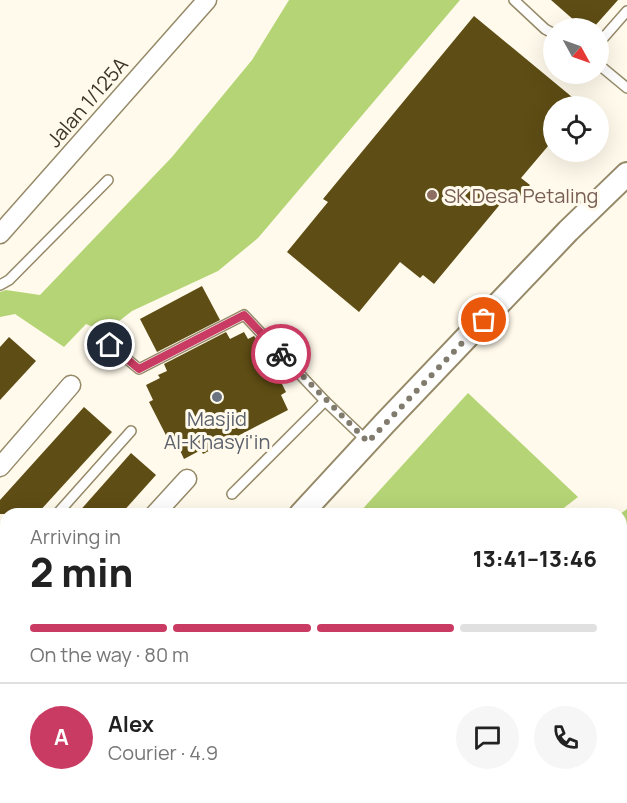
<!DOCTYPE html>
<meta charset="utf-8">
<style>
:root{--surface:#fff;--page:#f6f6f6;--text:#222;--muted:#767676;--line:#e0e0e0;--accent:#ca3b63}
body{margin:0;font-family:Manrope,sans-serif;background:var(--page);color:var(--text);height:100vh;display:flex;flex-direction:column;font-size:22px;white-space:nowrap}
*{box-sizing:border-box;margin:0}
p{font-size:20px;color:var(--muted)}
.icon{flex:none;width:33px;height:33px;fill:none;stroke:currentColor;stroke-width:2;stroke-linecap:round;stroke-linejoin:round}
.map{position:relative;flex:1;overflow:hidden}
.sheet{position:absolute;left:0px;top:508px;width:627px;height:296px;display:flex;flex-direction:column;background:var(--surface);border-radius:18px 18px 0 0;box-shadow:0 6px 24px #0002}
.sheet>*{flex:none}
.needle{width:39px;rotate:130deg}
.buttons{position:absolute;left:543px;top:18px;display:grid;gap:12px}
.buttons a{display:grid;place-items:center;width:66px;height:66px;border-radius:50%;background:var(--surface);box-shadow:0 6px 24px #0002;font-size:30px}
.pin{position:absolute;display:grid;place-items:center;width:51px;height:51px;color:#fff;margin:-26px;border:3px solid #fff;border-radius:50%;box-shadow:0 2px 6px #0007}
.courier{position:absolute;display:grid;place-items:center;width:60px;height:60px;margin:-30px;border:4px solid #ca3b63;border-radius:50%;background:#fff;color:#222;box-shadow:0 2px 8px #0007}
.headline em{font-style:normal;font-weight:800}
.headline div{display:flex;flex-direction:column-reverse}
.headline{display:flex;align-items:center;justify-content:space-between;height:102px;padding:0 30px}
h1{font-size:39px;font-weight:800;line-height:45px}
.bar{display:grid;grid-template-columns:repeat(4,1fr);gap:9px 6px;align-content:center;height:72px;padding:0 30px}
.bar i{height:8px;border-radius:4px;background:var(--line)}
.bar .current{background:var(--accent)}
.bar p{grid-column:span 4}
.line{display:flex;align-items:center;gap:15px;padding:0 30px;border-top:2px solid var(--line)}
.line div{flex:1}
.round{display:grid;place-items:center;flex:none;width:63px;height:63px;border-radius:32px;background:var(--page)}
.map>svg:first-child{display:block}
</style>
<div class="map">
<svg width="627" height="803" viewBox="0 0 627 803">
<rect width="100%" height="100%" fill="#fffaeb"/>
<g fill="#b4d475">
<path d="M289,0H460L258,238L218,271L132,311L105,332L86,324L64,347L15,314L0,317V292L6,290L40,295L172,157L252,60Z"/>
<path d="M468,393L578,497L556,514H358Z"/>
<path d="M627,509V705L621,716L620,514Z"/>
<path d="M101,798H212L216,803H97Z"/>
<path d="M255,798H449L438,803H249Z"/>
</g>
<g fill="#5e4d14">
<path d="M551,0H618L593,28H583Z"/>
<path d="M474,16L572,97L564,106H554V139L521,178L530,185L515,202L507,196L434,284L423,275L420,278L400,262L359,312L287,252L328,202L323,199Z"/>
<path d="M202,286L220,320L157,352L140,319Z"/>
<path d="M226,332L230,339L244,332L248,339L254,336L263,348L265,347L283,366L287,379L281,382L286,392L281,395L288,410L203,454L201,450L184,459L178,446L173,449L149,402L153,400L146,385L160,378L158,375L167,371L164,364Z"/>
<path d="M9,337L36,361L0,400V347Z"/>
<path d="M84,407L112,432L37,514H0V500Z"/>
<path d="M131,453L156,475L121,514H77Z"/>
</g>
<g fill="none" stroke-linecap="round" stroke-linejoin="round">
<g stroke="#958968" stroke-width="12">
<g id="service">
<path d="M514,0L545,29L554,34"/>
<path d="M598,44L627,11"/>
<path d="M598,64L627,88"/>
<path d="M0,285L9,280L108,180"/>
<path d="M110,345L139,369L244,315L325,401L368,442"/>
<path d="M232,494L325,401"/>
<path d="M57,514L131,431"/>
<path d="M0,578L6,571"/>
</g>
</g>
<g stroke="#958968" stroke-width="21">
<g id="minor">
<path d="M0,234L207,0"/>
<path d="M0,467L71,385"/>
<path d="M155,514L187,479"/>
<path d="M0,643L6,648"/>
<path d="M0,775L6,769"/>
</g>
</g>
<g stroke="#958968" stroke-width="26">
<g id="tertiary">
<path d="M301,514L385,423L568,231L627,174"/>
<path d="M40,803L44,798"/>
</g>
</g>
<use href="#service" stroke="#fff" stroke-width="9"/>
<use href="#minor" stroke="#fff" stroke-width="18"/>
<use href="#tertiary" stroke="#fff" stroke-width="22"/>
</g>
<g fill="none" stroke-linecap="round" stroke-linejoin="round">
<path stroke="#807b6d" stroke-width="6" stroke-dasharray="0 10.8" d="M281,354L368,442L484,320"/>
<path stroke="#ca3b63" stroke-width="8" d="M110,345L139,369L244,315L281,354"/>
</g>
<circle fill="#8d6e63" stroke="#fffaeb" stroke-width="2" cx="432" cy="195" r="6"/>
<circle fill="#6b7280" stroke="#fffaeb" stroke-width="2" cx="217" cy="397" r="6"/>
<g text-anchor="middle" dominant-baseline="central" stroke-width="6" stroke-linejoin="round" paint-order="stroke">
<g font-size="20" fill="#3c3729" stroke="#fffaeb">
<text transform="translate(87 102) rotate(-49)">Jalan 1/125A</text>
</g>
<g font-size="20" fill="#785e54" stroke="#fffaeb" text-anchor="start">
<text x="444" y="195">SK Desa Petaling</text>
</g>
<g font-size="20" fill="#5b616d" stroke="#fffaeb">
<text x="217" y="418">Masjid<tspan x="217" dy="23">Al-Khasyi'in</tspan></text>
</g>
</g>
</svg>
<div class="buttons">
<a><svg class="needle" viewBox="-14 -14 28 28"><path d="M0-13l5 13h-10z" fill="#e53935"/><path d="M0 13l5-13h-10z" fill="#767676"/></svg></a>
<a><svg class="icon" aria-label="locate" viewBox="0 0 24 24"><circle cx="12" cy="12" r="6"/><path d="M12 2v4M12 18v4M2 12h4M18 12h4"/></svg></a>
</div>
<div class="pin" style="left:484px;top:320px;background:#ea580c"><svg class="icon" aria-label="bag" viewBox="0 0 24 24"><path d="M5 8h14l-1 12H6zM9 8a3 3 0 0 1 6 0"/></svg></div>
<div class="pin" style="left:110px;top:345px;background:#1f2937"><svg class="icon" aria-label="home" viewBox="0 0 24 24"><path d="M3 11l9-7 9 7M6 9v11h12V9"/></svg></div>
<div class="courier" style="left:281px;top:354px"><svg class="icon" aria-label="bike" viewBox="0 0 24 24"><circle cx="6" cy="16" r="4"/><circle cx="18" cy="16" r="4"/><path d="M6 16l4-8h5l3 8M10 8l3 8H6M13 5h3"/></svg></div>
<section class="sheet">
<div class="headline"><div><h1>2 min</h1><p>Arriving in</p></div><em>13:41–13:46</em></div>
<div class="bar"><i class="current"></i><i class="current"></i><i class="current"></i><i></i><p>On the way · 80 m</p></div>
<div class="line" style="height:108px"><b class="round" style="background:var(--accent);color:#fff">A</b><div><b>Alex</b><p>Courier · 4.9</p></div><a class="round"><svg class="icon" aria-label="chat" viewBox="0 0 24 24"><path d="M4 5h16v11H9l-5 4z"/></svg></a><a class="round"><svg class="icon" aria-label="phone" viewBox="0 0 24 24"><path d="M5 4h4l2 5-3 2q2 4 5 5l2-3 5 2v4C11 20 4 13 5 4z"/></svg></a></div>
</section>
</div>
